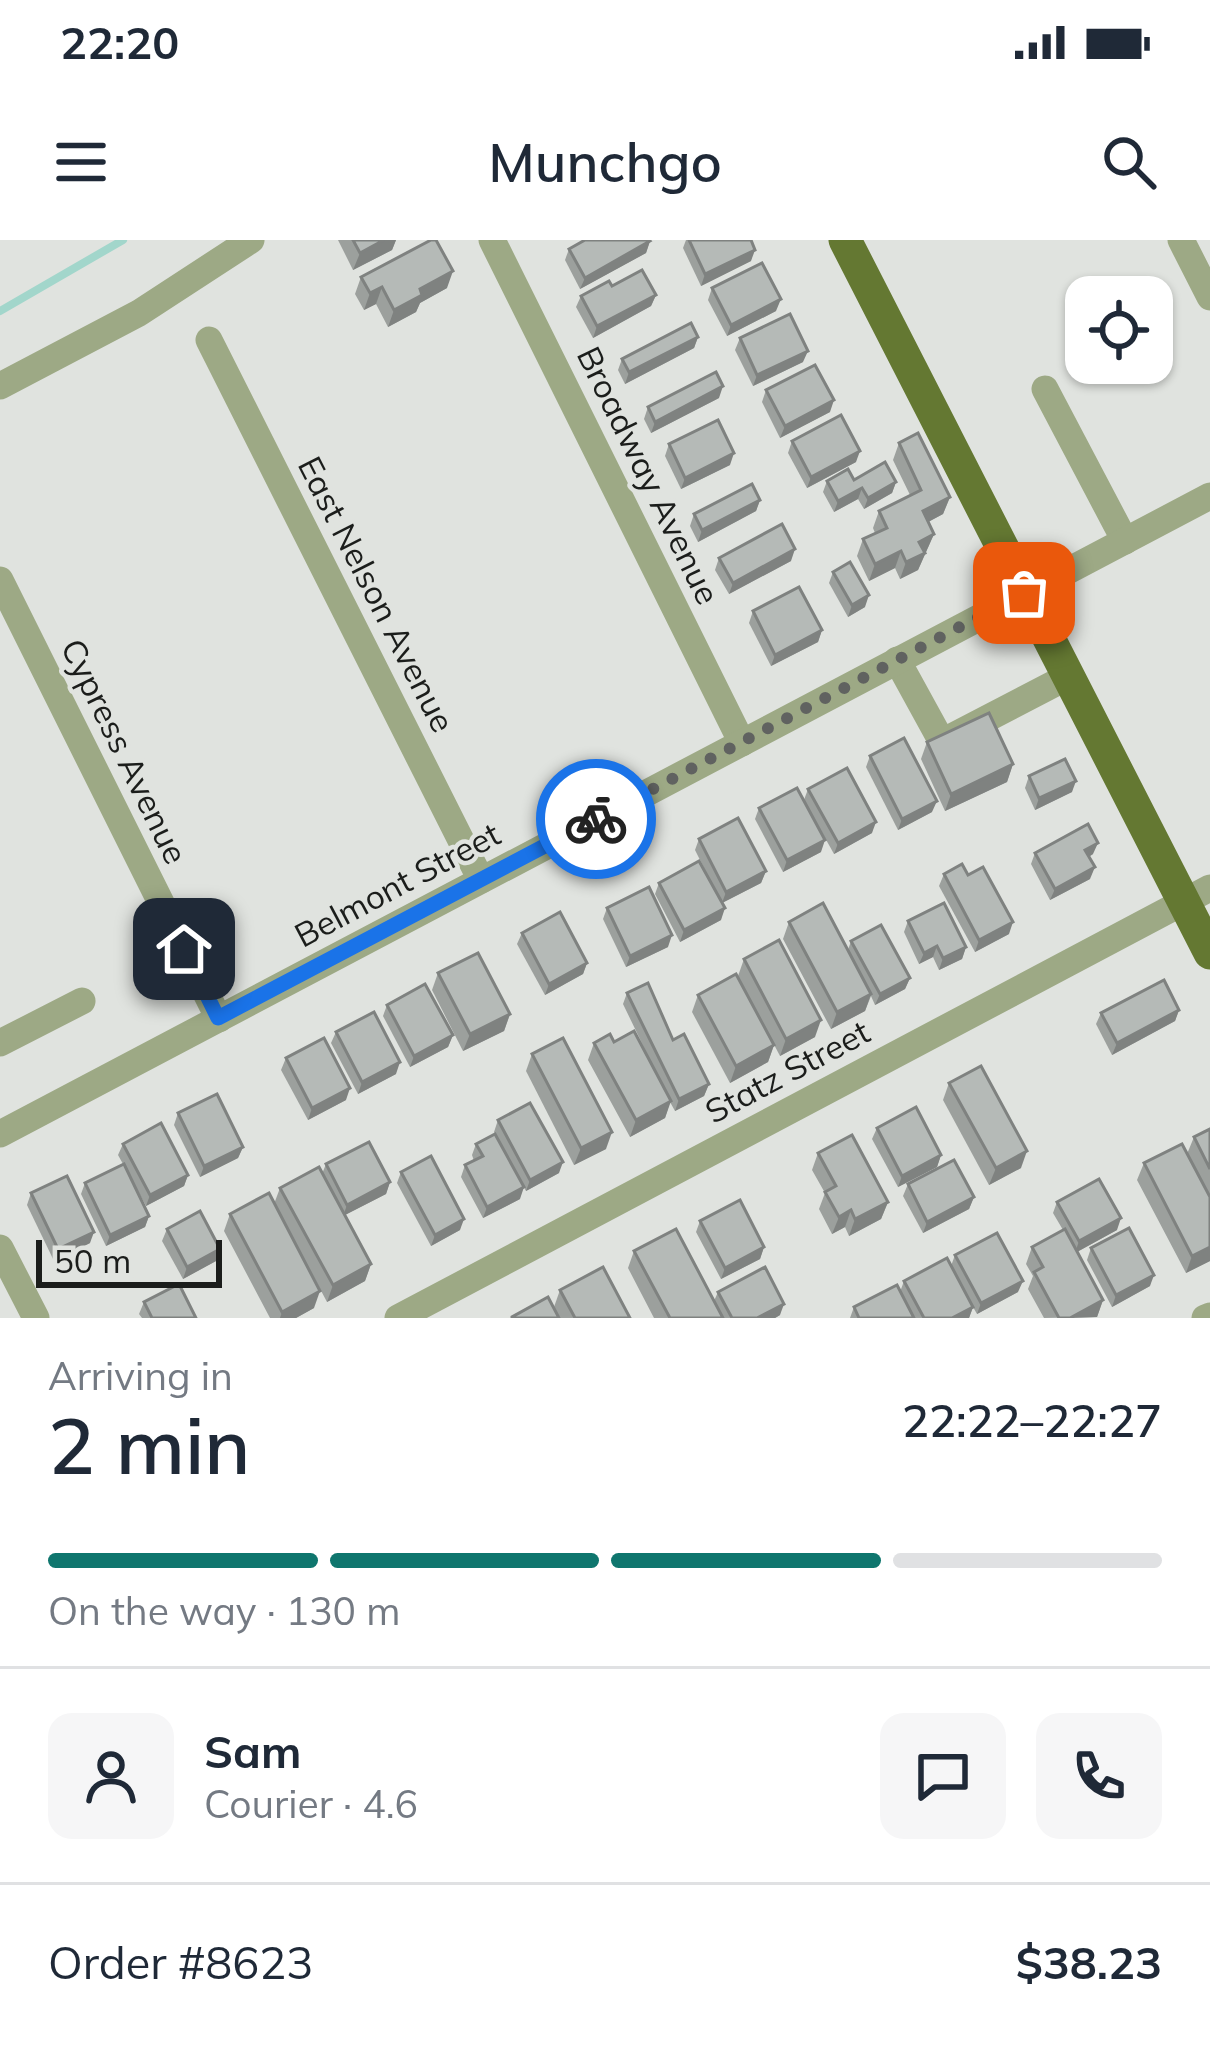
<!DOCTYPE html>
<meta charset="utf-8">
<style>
:root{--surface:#fff;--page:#f6f6f7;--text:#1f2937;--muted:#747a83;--line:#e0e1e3;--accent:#0f766e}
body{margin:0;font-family:Mulish,sans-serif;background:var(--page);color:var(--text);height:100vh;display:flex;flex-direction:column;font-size:45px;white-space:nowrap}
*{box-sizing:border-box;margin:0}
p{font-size:39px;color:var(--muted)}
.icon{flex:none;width:66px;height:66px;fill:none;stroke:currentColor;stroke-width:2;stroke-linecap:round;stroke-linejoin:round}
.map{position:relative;height:1078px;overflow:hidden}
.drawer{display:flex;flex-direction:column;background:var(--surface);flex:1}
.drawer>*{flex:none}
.buttons{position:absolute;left:1065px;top:36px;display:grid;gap:24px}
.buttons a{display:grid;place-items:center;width:108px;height:108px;border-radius:24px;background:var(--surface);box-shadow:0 3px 9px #0004;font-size:60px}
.scale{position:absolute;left:36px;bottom:30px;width:186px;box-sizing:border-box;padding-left:12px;border:6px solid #1b1d1b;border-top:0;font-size:33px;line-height:42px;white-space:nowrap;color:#1b1d1b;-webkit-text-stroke:9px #e0e3df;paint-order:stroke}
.pin{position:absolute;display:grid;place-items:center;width:102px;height:102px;color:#fff;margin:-51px;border-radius:24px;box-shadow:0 6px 18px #0006}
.courier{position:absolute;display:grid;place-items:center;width:120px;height:120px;margin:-60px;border:9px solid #1a73e8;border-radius:50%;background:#fff;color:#222;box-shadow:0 3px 15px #0007}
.summary em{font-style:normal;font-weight:600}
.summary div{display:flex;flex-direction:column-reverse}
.summary{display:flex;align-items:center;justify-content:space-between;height:204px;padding:0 48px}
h1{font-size:78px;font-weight:600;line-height:90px}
.bar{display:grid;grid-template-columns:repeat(4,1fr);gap:18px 12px;align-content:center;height:144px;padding:0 48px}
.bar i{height:15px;border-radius:9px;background:var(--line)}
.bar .on{background:var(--accent)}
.bar p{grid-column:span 4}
.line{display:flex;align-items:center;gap:30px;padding:0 48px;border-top:3px solid var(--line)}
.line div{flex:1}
.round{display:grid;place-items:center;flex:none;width:126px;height:126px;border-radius:24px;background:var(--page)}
.status{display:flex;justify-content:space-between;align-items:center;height:84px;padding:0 60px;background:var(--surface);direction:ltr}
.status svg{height:33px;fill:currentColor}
header{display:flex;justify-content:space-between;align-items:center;height:156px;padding:0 48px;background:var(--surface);font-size:54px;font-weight:600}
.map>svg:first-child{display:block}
</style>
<div class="status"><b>22:20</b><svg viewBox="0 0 49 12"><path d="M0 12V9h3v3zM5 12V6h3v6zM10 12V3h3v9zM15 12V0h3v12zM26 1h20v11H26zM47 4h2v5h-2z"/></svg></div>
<header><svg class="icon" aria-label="menu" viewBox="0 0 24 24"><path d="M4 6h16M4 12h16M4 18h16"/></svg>Munchgo<svg class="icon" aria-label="search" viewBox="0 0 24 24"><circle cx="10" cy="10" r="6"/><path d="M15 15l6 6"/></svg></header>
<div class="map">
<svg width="1210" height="1078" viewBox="0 0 1210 1078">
<rect width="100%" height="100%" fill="#e0e3df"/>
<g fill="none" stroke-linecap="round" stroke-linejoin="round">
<path stroke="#a2d6cb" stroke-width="8" d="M0,71L123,0"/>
<g stroke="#9da985" stroke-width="27">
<path d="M492,0L742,503"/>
<path d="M1181,0L1210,57"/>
<path d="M209,100L481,640"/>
<path d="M0,146L139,73L251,0"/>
<path d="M1045,149L1125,301"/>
<path d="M0,340L219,779"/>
<path d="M897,420L942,502L1067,437"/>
<path d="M0,803L82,761"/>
<path d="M0,894L1210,256"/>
<path d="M0,1008L36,1078"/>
<path d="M398,1078L1210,648"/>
<path d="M1205,1078L1210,1076"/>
</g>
<path stroke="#647832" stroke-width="33" d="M845,0L1210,713"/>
</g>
<g fill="#9ca09d">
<path d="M338,0H396L392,10L353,30Z"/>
<path d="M686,0H751V21L701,46L683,8Z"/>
<path d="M650,1L646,13L580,49L565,20L569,9Z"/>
<path d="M361,37L447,48L420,63L416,72L388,87L376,64L364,70L355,54Z"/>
<path d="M712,48L776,71L727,96L708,60Z"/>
<path d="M656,55L651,66L593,98L576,67L581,56Z"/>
<path d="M698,97L694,108L625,144L618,130L622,119Z"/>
<path d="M740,98L803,122L753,146L735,110Z"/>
<path d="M766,150L830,172L780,198L762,162Z"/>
<path d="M719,158L651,193L644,179L648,167Z"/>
<path d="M792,201L856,222L807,248L788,213Z"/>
<path d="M899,203L950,257L943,274L928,282L934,294L918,330L900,339L895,328L869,341L857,316L863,299L875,293L873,288L879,271L910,255L893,220Z"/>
<path d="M669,204L730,225L681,249L665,216Z"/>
<path d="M854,240L896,242L892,253L864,269L858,259L834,272L823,252L827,241Z"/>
<path d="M760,260L756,271L698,302L690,286L694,274Z"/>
<path d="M719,318L791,321L729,354L715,330Z"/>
<path d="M833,332L865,367L848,377L829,343Z"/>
<path d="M753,371L822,390L818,402L771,426L749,383Z"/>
<path d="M927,502L1013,524L1007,542L945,571L921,519Z"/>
<path d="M870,516L932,572L898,590L866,527Z"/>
<path d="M1029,536L1072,552L1035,570L1025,548Z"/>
<path d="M808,549L872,593L834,614L804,560Z"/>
<path d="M759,568L821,612L783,632L755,579Z"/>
<path d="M699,599L766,631L761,643L722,663L721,680L680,702L655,654L659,643L720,660L695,610Z"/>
<path d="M1035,613L1093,614L1089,617L1090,639L1050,660L1031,624Z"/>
<path d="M944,634L968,635L1009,694L975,712L939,646Z"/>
<path d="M607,668L668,707L626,727L603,679Z"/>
<path d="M908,681L966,707L962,719L939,730L933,717L919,724L904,692Z"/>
<path d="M789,682L848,710L851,701L910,738L905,749L875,765L871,756L865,771L831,789L783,699Z"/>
<path d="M522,693L587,723L583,734L545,755L517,704Z"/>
<path d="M744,719L815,797L780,816L738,736Z"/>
<path d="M438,733L510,774L504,791L463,811L432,750Z"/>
<path d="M627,753L673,800L709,844L704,856L675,871L670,862L665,878L630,897L588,820L594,803L614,802L654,828L623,764Z"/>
<path d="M698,755L774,805L768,822L730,843L692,772Z"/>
<path d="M387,765L453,795L448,807L410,827L383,776Z"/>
<path d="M1179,770L1175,781L1112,815L1096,784L1101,773Z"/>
<path d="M336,792L396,834L358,854L331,803Z"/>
<path d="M532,814L606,909L574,925L526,831Z"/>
<path d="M286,818L346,860L308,880L281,830Z"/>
<path d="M949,843L1021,928L989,945L943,860Z"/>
<path d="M178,873L243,907L238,918L200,937L174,885Z"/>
<path d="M498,880L559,933L526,951L494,892Z"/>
<path d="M877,888L941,915L937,927L898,947L872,899Z"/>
<path d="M1210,889V1021L1186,1033L1137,940L1144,923L1187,914L1194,897Z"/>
<path d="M123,904L188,935L184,946L146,966L130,936L149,976L145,987L106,1006L81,954L85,943L123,924L118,915Z"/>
<path d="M476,904L520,959L483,978L461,937L465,925L474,921L472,915Z"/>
<path d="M818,913L888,962L881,979L849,996L845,987L832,994L819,969L825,953L812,930Z"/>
<path d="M326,924L390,942L386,954L345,975L371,1024L365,1041L327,1062L309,1028L314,1068L296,1078H270L224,991L230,974L274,964L280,948L322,934Z"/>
<path d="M401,932L460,990L431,1006L397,943Z"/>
<path d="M908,944L974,957L969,969L923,993L903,956Z"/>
<path d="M31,953L90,1003L54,1021L27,965Z"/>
<path d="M1057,962L1117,990L1077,1012L1103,1060L1097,1077L1044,1078L1028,1049L1033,1036L1026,1024L1032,1007L1063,990L1053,973Z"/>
<path d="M700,981L764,1007L760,1019L721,1039L696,992Z"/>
<path d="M167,989L216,1021L183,1039L162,1001Z"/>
<path d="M1091,1008L1150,1046L1112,1067L1087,1020Z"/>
<path d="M634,1011L714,1061L718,1052L780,1075L775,1078H654L628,1028Z"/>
<path d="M955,1015L1018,1052L977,1074L973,1067L969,1078H850L854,1067L900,1052L904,1041L951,1026Z"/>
<path d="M560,1050L630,1078H560L554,1067Z"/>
<path d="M144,1062L196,1078H142L139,1074Z"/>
</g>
<g fill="#7f8280">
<path d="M384,0H396L392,10L353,30L360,13Z"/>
<path d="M650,1L646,13L580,49L585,38Z"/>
<path d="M755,10L751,21L701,46L705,34Z"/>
<path d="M453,31L447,48L420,63L416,72L388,87L394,70L420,49Z"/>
<path d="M382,47L376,64L364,70L370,53Z"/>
<path d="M656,55L651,66L593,98L597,86Z"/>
<path d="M781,59L776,71L727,96L731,85Z"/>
<path d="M698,97L694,108L625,144L629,132Z"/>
<path d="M808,111L803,122L753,146L757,135Z"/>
<path d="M723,146L719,158L651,193L655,182Z"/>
<path d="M834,160L830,172L780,198L785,186Z"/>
<path d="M860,211L856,222L807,248L811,237Z"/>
<path d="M734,213L730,225L681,249L685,238Z"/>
<path d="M896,242L892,253L864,269L868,258Z"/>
<path d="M862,248L858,259L834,272L838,261Z"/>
<path d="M950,257L943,274L917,288L923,271Z"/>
<path d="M760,260L756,271L698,302L702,290Z"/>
<path d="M934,294L918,330L900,339L906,322L919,302Z"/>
<path d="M795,309L791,321L729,354L733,343Z"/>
<path d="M901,311L895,328L869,341L875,324Z"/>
<path d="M869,355L865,367L848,377L852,365Z"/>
<path d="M822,390L818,402L771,426L775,415Z"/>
<path d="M1013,524L1007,542L945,571L951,554Z"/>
<path d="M1076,541L1072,552L1035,570L1039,558Z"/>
<path d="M937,561L932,572L898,590L902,579Z"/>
<path d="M876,582L872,593L834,614L838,603Z"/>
<path d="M825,600L821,612L783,632L787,620Z"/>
<path d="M1098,603L1093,614L1081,621L1085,610Z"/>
<path d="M1095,627L1090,639L1050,660L1055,649Z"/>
<path d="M766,631L761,643L722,663L726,652Z"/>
<path d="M725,668L721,680L680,702L684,690Z"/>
<path d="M1013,682L1009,694L975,712L979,700Z"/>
<path d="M672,695L668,707L626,727L630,716Z"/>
<path d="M937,706L933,717L919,724L924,713Z"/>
<path d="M966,707L962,719L939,730L943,718Z"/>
<path d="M587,723L583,734L545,755L549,744Z"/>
<path d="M910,738L905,749L875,765L880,754Z"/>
<path d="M871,754L865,771L831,789L837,772Z"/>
<path d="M1179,770L1175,781L1112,815L1117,803Z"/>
<path d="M510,774L504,791L463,811L470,794Z"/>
<path d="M821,780L815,797L780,816L786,799Z"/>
<path d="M453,795L448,807L410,827L414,816Z"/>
<path d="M774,805L768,822L730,843L736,826Z"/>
<path d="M400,822L396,834L358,854L362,842Z"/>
<path d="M709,844L704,856L675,871L679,859Z"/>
<path d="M350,848L346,860L308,880L312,868Z"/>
<path d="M671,861L665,878L630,897L636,880Z"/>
<path d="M612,892L606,909L574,925L581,908Z"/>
<path d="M243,907L238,918L200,937L204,926Z"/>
<path d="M1027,911L1021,928L989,945L996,928Z"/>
<path d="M941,915L937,927L898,947L902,936Z"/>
<path d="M563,922L559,933L526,951L530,940Z"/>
<path d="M188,935L184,946L146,966L150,955Z"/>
<path d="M390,942L386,954L343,976L347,965Z"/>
<path d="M524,947L520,959L483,978L487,967Z"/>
<path d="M974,957L969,969L923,993L927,982Z"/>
<path d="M888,962L881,979L849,996L855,979Z"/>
<path d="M851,970L845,987L832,994L839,977Z"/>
<path d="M149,976L145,987L106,1006L110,995Z"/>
<path d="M1121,978L1117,990L1075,1013L1079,1001Z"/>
<path d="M464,979L460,990L431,1006L435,995Z"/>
<path d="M94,992L90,1003L54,1021L58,1009Z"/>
<path d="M764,1007L760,1019L721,1039L725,1028Z"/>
<path d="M1210,1007V1021L1186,1033L1192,1016Z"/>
<path d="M220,1009L216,1021L183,1039L187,1027Z"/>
<path d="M371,1024L365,1041L327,1062L333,1045Z"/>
<path d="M1154,1035L1150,1046L1112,1067L1116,1055Z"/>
<path d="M1023,1041L1018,1052L977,1074L981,1063Z"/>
<path d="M320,1051L314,1068L296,1078H280L282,1072Z"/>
<path d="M1103,1060L1097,1077L1070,1078Z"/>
<path d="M784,1064L780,1075L775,1078H757Z"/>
<path d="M973,1067L969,1078H952Z"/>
</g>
<g fill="#b5bab7" stroke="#7f8280" stroke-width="3">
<path d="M353,0H384L360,13Z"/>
<path d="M431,0H436L453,31L420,49L422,55L394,70L382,47L370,53L361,37Z"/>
<path d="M585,0H649L650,1L585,38L569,9Z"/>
<path d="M689,0H751L755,10L705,34Z"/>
<path d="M762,23L781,59L731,85L712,48Z"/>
<path d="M642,30L656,55L597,86L581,56L609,41L612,46Z"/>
<path d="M790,74L808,111L757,135L740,98Z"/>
<path d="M691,83L698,97L629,132L622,119Z"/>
<path d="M815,125L834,160L785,186L766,150Z"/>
<path d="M716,132L723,146L655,182L648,167Z"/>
<path d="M841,175L860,211L811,237L792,201Z"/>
<path d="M718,180L734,213L685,238L669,204Z"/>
<path d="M918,193L950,257L923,271L934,294L919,302L925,313L906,322L901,311L875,324L863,299L887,288L879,271L921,250L899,203Z"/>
<path d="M885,222L896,242L868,258L862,248L838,261L827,241L848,229L854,240Z"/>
<path d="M752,244L760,260L702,290L694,274Z"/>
<path d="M782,284L795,309L733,343L719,318Z"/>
<path d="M850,322L869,355L852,365L833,332Z"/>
<path d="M799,347L822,390L775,415L753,371Z"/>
<path d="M989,473L1013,524L951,554L927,502Z"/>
<path d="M904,498L937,561L902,579L870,516Z"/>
<path d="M1065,519L1076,541L1039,558L1029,536Z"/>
<path d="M847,528L876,582L838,603L808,549Z"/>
<path d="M797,548L825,600L787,620L759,568Z"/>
<path d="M738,578L766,631L726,652L699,599Z"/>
<path d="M1088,584L1098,603L1085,610L1095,627L1055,649L1035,613Z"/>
<path d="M699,621L725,668L684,690L659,643Z"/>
<path d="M962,624L968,635L983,627L1013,682L979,700L944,634Z"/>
<path d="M649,647L672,695L630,716L607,668Z"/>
<path d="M823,663L871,754L837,772L789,682Z"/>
<path d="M944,663L966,707L943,718L937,706L924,713L908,681Z"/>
<path d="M560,672L587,723L549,744L522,693Z"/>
<path d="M881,685L910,738L880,754L851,701Z"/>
<path d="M779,700L821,780L786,799L744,719Z"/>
<path d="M478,713L510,774L470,794L438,733Z"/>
<path d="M736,734L774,805L736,826L698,755Z"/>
<path d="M1164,740L1179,770L1117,803L1101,773Z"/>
<path d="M648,743L673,800L684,794L709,844L679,859L627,753Z"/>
<path d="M425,744L453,795L414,816L387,765Z"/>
<path d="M374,772L400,822L362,842L336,792Z"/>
<path d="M634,791L671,861L636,880L594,803L610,794L614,802Z"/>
<path d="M324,798L350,848L312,868L286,818Z"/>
<path d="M563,798L612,892L581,908L532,814Z"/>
<path d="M981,826L1027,911L996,928L949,843Z"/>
<path d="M217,854L243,907L204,926L178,873Z"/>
<path d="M530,863L563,922L530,940L498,880Z"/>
<path d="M916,867L941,915L902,936L877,888Z"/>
<path d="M161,883L188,935L150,955L123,904Z"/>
<path d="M1210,889V929L1194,897Z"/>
<path d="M495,894L524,947L487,967L465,925L483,916L476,904Z"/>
<path d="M852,895L888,962L855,979L851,970L839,977L825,952L836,946L818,913Z"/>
<path d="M369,902L390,942L347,965L326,924Z"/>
<path d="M1182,904L1210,957V1007L1192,1016L1144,923Z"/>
<path d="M431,916L464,979L435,995L401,932Z"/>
<path d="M954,920L974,957L927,982L908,944Z"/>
<path d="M124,924L149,976L110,995L85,943Z"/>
<path d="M319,927L371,1024L333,1045L280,948Z"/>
<path d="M67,936L94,992L58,1009L31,953Z"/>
<path d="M1099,939L1121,978L1079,1001L1057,962Z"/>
<path d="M269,953L320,1051L282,1072L230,974Z"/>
<path d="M740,960L764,1007L725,1028L700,981Z"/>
<path d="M200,971L220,1009L187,1027L167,989Z"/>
<path d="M1129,988L1154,1035L1116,1055L1091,1008Z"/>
<path d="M676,989L723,1078H670L634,1011Z"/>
<path d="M1065,989L1103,1060L1070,1078H1059L1034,1032L1043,1027L1032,1007Z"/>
<path d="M997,993L1023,1041L981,1063L955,1015Z"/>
<path d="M947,1018L973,1067L952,1078H924L904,1041Z"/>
<path d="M603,1027L630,1078H575L560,1050Z"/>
<path d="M765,1027L784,1064L757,1078H732L718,1052Z"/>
<path d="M179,1044L196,1078H152L144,1062Z"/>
<path d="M897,1045L914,1078H859L854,1067Z"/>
<path d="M548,1057L559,1078H512V1077Z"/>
</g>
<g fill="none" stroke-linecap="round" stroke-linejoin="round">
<path stroke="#606260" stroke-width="12" stroke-dasharray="0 21.6" d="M596,579L1024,353"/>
<path stroke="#1a73e8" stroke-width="15" d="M184,709L218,778L596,579"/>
</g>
<g text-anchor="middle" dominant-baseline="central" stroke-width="9" stroke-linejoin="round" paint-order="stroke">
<g font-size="33" fill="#1b1d1b" stroke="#e0e3df">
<text transform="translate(649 235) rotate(64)">Broadway Avenue</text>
<text transform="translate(377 354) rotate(63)">East Nelson Avenue</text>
<text transform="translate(125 511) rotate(64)">Cypress Avenue</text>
<text transform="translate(397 644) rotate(-28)">Belmont Street</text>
<text transform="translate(787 831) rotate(-28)">Statz Street</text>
</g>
</g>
</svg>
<div class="buttons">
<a><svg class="icon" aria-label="locate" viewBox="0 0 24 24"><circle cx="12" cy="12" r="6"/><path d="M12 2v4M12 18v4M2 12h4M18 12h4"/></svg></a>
</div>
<div class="scale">50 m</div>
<div class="pin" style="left:1024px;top:353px;background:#ea580c"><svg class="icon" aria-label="bag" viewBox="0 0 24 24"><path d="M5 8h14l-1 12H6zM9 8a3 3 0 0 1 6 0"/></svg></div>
<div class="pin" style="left:184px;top:709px;background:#1f2937"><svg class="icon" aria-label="home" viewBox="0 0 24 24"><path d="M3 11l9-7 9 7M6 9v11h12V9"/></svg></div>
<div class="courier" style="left:596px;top:579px"><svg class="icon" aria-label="bike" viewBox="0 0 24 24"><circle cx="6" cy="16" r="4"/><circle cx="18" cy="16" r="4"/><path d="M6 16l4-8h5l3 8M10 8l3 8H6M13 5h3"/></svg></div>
</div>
<section class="drawer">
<div class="summary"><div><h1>2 min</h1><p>Arriving in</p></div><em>22:22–22:27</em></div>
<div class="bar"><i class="on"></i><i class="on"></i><i class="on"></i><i></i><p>On the way · 130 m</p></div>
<div class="line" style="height:216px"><a class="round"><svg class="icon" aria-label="person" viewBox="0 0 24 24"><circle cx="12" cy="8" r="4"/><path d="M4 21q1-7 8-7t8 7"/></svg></a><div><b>Sam</b><p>Courier · 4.6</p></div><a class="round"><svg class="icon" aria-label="chat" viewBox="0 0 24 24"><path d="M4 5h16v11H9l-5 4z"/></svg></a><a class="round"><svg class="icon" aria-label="phone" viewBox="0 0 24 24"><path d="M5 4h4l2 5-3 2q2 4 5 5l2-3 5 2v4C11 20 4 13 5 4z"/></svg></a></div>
<div class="line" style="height:156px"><div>Order #8623</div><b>$38.23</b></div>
</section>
